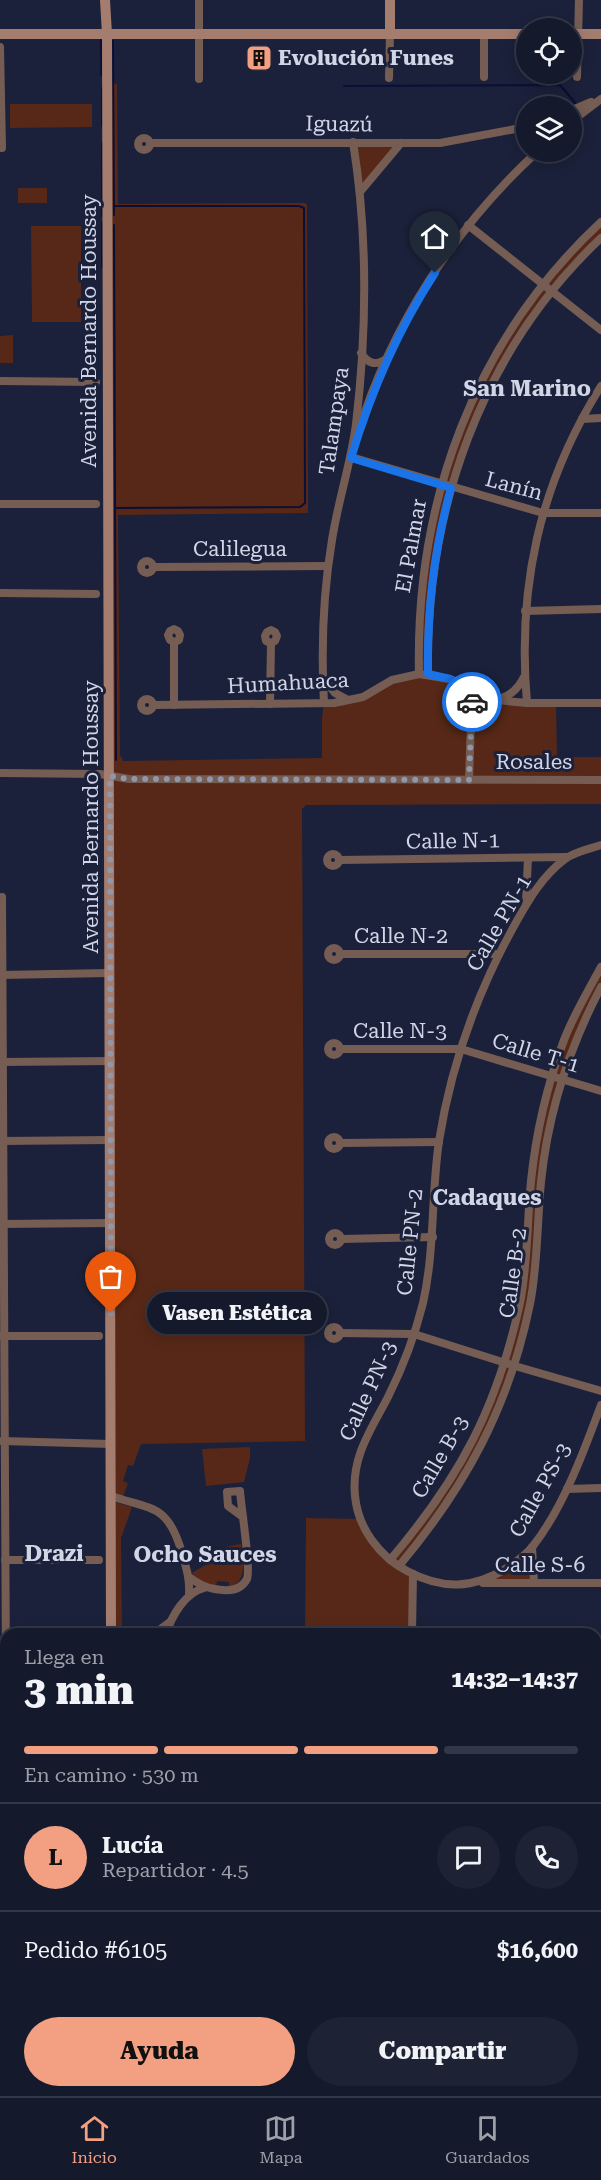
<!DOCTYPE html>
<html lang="es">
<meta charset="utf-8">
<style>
:root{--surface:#14192c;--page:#1d2234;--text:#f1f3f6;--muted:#9da0a9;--line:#333848;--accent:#f3a082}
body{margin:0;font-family:"Roboto Serif",serif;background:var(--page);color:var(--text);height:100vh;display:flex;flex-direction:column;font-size:22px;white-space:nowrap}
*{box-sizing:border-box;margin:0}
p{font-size:20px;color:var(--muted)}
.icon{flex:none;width:33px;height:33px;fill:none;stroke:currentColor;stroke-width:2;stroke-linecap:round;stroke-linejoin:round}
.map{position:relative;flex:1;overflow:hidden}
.panel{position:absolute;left:0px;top:1628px;width:602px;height:470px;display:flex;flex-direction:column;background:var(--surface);border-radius:18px 18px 0 0;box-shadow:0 3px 15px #0003,0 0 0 2px var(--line)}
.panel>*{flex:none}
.buttons{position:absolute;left:516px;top:18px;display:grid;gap:12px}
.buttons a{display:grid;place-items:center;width:66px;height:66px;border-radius:50%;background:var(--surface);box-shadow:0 3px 15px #0003,0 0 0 2px var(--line);font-size:30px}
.pin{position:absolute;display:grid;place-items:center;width:51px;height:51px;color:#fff;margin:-62px -26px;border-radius:50% 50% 50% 0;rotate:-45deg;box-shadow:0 0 6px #0007}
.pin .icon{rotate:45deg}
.courier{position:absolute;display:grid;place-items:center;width:60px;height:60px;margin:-30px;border:4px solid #1a73e8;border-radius:50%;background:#fff;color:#222;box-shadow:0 2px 8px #0007}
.bubble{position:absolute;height:42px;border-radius:21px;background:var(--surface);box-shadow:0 3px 15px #0003,0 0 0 2px var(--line);font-size:20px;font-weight:800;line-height:42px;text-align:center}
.head em{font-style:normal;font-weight:800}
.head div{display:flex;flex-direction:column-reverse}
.head{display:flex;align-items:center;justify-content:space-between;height:102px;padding:0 24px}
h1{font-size:39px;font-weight:800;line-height:45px}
.bar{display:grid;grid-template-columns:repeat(4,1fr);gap:9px 6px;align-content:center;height:72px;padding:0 24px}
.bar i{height:8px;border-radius:4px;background:var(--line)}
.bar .current{background:var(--accent)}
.bar p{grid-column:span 4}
.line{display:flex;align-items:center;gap:15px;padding:0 24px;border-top:2px solid var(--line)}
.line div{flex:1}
.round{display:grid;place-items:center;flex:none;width:63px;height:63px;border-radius:32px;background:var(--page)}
.action{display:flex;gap:12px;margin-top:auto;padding:12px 24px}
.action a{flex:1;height:69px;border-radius:36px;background:var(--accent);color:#111;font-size:24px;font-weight:800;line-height:69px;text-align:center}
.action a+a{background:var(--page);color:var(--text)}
.tab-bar{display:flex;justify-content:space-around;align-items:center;height:84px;border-top:2px solid var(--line);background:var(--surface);font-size:16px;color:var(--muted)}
.tab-bar a{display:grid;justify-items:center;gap:3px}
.tab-bar .current{color:var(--accent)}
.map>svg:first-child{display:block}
</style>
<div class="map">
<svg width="601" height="2096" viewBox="0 0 601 2096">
<rect width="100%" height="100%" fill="#1b213a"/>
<g fill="#572817">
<path d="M107,83L117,84L118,204L305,203L307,205L308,513L118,515L120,755L123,761L322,758V718L324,703L363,697L392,680L419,673L425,553L462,423L524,311L601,222V238L533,317L485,399L439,532L428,674L485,698L556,703L557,757H601V780L302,781V784L601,783V804L306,805L302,809L305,1441L141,1444L133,1466L128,1465L123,1481L128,1483L123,1497L115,1494Z"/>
<path d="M10,104H92V127L10,128Z"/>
<path d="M353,142L401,143L360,192Z"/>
<rect x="18" y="188" width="29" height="15"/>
<path d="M31,226H81V322H32Z"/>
<path d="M13,335V363H0V336Z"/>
<path d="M601,967V987L588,1011L549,1127L537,1249L515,1366L480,1448L399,1566L413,1574L412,1633L305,1634L306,1518L361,1519L390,1559L428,1514L486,1413L520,1301L539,1125L564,1039Z"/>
<path d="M250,1447V1458L244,1482L206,1486L202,1449Z"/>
<path d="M115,1502L132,1507L121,1538L122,1633L114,1634Z"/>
<path d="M241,1544C242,1561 249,1580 229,1588V1582L217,1581L216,1586C206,1584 198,1581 192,1573L214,1560L225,1547Z"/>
<path d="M532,1547L534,1583H479Z"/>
</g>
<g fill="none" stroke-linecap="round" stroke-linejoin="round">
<g stroke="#0b0e36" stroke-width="2">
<path d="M101,39V75"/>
<path d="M113,41L114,215"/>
<path d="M344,86L560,85L577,105"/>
<path d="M102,88V126"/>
<path d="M102,143V216"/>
<path d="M114,206H299L304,208L305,503L300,507L115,508"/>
<path d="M102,222V267"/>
<path d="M114,225L116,760"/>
</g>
<g stroke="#755d54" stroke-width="8">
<path d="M199,0V79"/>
<path d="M0,47L2,148"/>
<path d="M484,77V34"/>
<path d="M577,77L579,0"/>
<path d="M389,78L390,34"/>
<path d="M572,110L591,102"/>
<path d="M572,121L601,99"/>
<circle cx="144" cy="144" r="6"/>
<path d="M150,143H440L526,127"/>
<path d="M360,192L401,143"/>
<path d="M468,225L601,330"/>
<path d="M361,353C368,364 376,366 386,359"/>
<path d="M0,381L96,382"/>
<path d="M582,419L601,418"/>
<path d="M358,433C391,326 455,227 537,152"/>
<path d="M351,457L543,513H601"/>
<path d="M0,504H96"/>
<circle cx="147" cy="567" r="6"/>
<path d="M153,567L328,566"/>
<path d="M0,593L96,594"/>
<path d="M525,611L601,609"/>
<path d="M419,674C415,502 474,340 601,222"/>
<path d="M428,674C425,511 481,351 601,238"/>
<path d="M323,678L335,693L348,700"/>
<path d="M501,698C512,695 519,687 524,677"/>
<circle cx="147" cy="705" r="6"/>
<path d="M324,703C321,649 323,594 332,540C338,501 351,463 356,424C367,330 368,235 353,142"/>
<path d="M527,703C517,588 539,485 601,386"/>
<path d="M270,704L271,643L275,641L277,636L275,632L271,630L267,632L265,636L266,641L271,643"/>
<path d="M153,705L334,703L363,697L392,680L419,674L450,679L485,698L496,700L527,703H601"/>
<path d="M174,705V642L179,640L180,635L178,631L174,629L170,631L168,635L170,640L174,642"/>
<path d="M0,773L100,774L129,779L601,780"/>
<path d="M469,780L472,691"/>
<path d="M601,845C589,849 574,852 565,859C542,876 528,901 514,926C477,993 451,1065 439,1141C431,1195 435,1250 423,1303C415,1335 403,1367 388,1397C371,1430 351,1457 355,1496C358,1528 379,1556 407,1571C443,1590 473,1589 507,1568C516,1562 526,1555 533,1546C563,1508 584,1451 601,1405"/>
<circle cx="333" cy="860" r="6"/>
<path d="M339,860L566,857"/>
<path d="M2,897L6,1675"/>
<path d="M526,902L528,858"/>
<circle cx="334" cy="954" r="6"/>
<path d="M340,954H499"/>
<path d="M0,975L110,973"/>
<circle cx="334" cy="1049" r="6"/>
<path d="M340,1049H461L601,1091"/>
<path d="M0,1062L111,1061"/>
<circle cx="334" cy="1143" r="6"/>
<path d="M0,1141L111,1140"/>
<path d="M340,1143L439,1142"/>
<path d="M0,1224L111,1223"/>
<circle cx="335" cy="1239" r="6"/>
<path d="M341,1239L433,1237"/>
<circle cx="334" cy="1333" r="6"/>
<path d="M340,1333L414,1334L515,1366L601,1391"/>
<path d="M1,1336H99"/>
<path d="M2,1441L111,1444"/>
<path d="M567,1489L601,1488"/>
<path d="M111,1496C154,1510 168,1505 182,1553C186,1567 190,1579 189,1594"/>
<path d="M532,1547L534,1583"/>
<path d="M5,1560H99"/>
<path d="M390,1560C460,1478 497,1408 520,1303C528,1263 527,1222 531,1181C536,1133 547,1085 564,1040C574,1014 588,991 601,967"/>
<path d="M399,1566C466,1486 509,1407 530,1304C538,1264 537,1222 541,1182C548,1113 569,1048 601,987"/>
<path d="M189,1577C201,1586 209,1589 223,1590C233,1591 242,1588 247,1579C251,1569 241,1506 240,1491L227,1492L228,1506L243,1517"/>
<path d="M483,1583H601"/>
<path d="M154,1634L170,1622"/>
<path d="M166,1634C172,1615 185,1593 204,1588"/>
<path d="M412,1634L413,1574"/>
<path d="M0,1864H6"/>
<path d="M596,1878H601"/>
<path d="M0,1936H6"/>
<path d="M596,1973H601"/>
<path d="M596,1983H601"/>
<path d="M0,2019H6"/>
<path d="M596,2078H601"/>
<path d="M334,2091V2096"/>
<path d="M429,2091V2096"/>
<path d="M524,2091V2096"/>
<path d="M176,2096L179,2091"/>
</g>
<g stroke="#a47d6f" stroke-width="10">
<path d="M105,0L107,34L111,1634"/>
<path d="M390,0V34"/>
<path d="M0,34H526"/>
<path d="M572,34H601"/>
<path d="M596,1665H601"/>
<path d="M0,1675H6"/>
<path d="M104,2091V2096"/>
</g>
</g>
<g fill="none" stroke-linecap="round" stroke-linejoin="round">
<path stroke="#9197aa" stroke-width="6" stroke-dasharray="0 10.8" d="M111,1313L110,776L129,779L469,780L472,702"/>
<path stroke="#1a73e8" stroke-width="8" d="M435,273C397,331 371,392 351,458L451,488C434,549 427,610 428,674L450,679L463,684L472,691V702"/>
</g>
<defs>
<g id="building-square" transform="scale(1.35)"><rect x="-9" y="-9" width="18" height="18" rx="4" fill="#f3a082" stroke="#1b213a"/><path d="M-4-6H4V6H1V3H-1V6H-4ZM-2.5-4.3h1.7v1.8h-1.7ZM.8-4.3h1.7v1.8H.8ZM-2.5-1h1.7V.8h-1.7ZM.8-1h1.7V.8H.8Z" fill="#111"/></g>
</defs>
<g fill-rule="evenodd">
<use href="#building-square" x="259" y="58"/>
</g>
<g text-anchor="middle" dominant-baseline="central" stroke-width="6" stroke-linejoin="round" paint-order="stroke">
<g font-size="21" font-weight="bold" fill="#d1d6e7" stroke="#1b213a" text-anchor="start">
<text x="278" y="58">Evolución Funes</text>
</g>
<g font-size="21" fill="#d1d6e7" stroke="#1b213a">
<text transform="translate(339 124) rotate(1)">Iguazú</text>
<text transform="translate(89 331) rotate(-90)">Avenida Bernardo Houssay</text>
<text transform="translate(334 421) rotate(-82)">Talampaya</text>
<text transform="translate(514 486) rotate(15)">Lanín</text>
<text transform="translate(411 546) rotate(-80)">El Palmar</text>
<text x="240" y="549">Calilegua</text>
<text transform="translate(288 683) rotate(-3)">Humahuaca</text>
<text x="534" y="762">Rosales</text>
<text transform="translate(91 817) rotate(-90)">Avenida Bernardo Houssay</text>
<text transform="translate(453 841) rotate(-1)">Calle N-1</text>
<text transform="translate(499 923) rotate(-60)">Calle PN-1</text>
<text x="401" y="936">Calle N-2</text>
<text x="400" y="1031">Calle N-3</text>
<text transform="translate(536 1053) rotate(17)">Calle T-1</text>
<text transform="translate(410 1242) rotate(-84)">Calle PN-2</text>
<text transform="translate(513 1273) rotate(-82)">Calle B-2</text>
<text transform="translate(368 1391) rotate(-65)">Calle PN-3</text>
<text transform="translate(440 1457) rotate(-60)">Calle B-3</text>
<text transform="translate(540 1490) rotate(-61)">Calle PS-3</text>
<text x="540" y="1565">Calle S-6</text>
</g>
<g font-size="22" font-weight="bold" fill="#d1d6e7" stroke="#1b213a">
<text x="527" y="388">San Marino</text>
<text x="487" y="1197">Cadaques</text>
<text x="54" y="1553">Drazi</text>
<text x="205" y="1554">Ocho Sauces</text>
</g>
</g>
</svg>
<div class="buttons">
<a><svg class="icon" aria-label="locate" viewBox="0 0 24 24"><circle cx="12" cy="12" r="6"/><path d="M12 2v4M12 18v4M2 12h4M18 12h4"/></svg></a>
<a><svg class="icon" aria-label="layers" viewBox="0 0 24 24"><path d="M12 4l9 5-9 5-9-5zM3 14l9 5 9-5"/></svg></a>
</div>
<div class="pin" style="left:111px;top:1313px;background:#ea580c"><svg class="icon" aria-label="bag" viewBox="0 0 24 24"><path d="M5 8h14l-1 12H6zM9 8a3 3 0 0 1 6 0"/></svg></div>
<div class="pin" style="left:435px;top:273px;background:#1f2937"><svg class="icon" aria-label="home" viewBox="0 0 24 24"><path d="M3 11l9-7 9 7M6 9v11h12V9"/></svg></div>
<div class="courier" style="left:472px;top:702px"><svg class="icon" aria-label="car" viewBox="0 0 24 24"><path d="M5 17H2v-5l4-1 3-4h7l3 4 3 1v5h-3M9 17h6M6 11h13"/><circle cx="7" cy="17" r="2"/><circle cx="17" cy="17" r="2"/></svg></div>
<div class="bubble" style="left:147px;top:1292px;width:180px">Vasen Estética</div>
<section class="panel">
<div class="head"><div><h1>3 min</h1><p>Llega en</p></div><em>14:32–14:37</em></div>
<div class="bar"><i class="current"></i><i class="current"></i><i class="current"></i><i></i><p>En camino · 530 m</p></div>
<div class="line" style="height:108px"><b class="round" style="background:var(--accent);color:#111">L</b><div><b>Lucía</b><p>Repartidor · 4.5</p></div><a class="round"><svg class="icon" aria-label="chat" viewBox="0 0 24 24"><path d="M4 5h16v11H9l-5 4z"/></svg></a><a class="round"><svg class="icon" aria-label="phone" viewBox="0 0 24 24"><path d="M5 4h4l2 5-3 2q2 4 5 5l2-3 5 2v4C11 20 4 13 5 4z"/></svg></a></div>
<div class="line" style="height:78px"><div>Pedido #6105</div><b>$16,600</b></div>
<div class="action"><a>Ayuda</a><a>Compartir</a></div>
</section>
</div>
<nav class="tab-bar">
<a class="current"><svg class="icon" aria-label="home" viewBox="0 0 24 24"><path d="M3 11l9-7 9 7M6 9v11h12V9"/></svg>Inicio</a>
<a><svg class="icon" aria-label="map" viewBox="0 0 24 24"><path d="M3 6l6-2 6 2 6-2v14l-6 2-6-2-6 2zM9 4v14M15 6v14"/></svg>Mapa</a>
<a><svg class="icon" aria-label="saved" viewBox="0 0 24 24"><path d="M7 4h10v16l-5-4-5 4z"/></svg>Guardados</a>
</nav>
